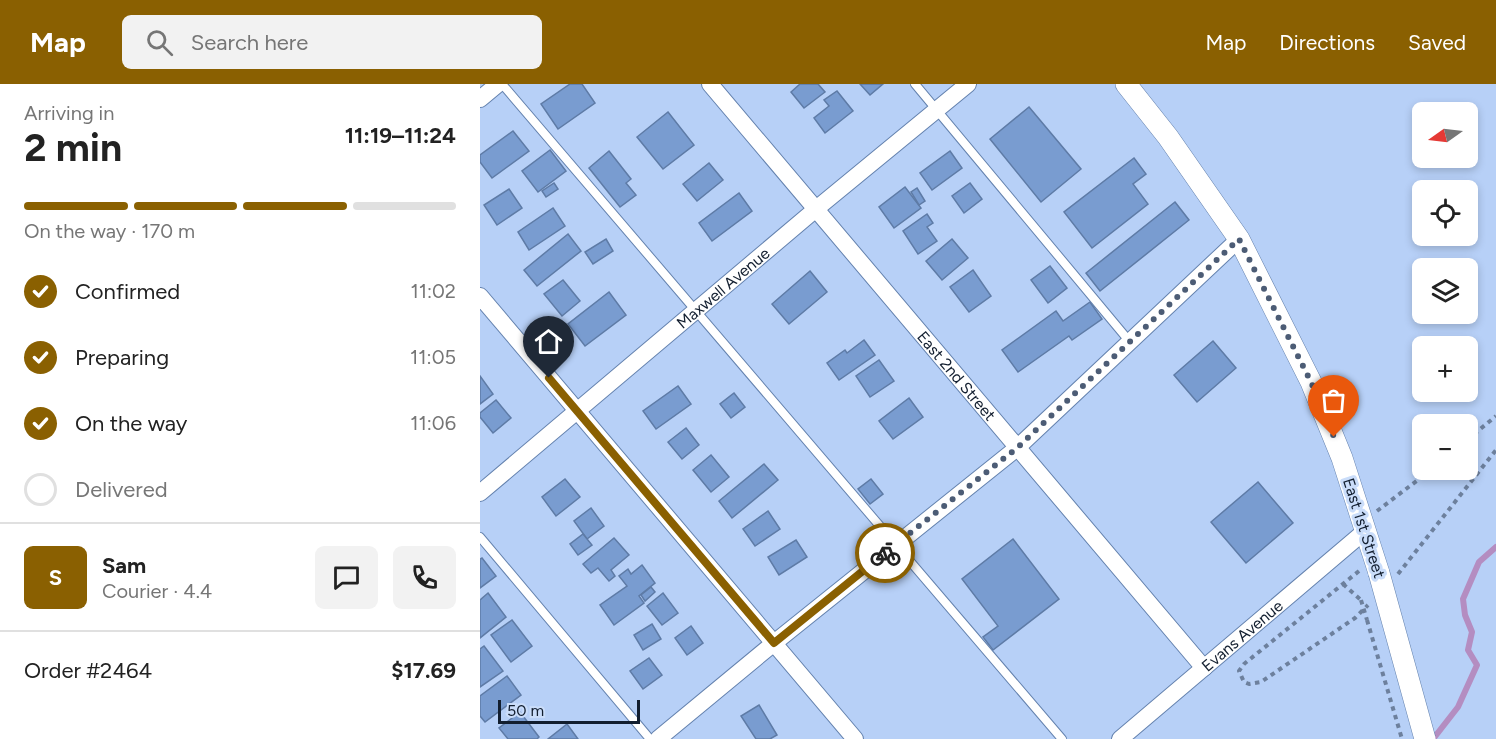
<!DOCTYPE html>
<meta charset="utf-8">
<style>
:root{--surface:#fff;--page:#f2f2f2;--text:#222;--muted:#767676;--line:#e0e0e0;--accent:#8a6001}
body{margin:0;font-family:Figtree,sans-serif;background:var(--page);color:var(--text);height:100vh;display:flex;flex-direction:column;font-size:22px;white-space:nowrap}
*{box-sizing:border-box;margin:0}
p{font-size:20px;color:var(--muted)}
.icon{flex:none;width:33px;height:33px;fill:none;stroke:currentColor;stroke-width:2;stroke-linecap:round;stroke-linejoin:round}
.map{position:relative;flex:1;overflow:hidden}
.panel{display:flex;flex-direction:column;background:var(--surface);width:480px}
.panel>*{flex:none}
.needle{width:39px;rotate:256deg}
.controls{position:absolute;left:932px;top:18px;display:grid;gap:12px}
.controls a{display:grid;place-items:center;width:66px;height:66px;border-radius:9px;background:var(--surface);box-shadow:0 3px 9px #0003;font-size:30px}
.scale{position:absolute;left:18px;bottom:15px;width:142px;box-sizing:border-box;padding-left:6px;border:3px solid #121e2f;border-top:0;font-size:16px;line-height:21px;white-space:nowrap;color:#121e2f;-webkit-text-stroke:4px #caddfa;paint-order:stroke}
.pin{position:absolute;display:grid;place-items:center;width:51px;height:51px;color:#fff;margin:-62px -26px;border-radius:50% 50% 50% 0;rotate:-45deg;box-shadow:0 0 6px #0007}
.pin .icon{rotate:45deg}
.courier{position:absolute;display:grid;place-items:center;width:60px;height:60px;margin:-30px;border:4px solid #8a6001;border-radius:50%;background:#fff;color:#222;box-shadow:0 2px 8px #0007}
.headline em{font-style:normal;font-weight:700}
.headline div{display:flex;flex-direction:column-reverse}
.headline{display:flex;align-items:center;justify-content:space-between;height:102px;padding:0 24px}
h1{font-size:39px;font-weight:700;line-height:45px}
.bar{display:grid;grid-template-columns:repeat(4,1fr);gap:9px 6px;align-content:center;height:72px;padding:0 24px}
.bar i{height:8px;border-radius:4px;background:var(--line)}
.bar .current{background:var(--accent)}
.bar p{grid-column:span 4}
.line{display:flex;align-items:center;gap:15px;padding:0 24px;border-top:2px solid var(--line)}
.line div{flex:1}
.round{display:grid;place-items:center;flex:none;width:63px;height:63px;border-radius:9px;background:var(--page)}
ol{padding:0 24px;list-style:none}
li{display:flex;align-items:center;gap:18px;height:66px}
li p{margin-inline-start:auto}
li .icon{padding:6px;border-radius:50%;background:var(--accent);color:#fff;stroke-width:4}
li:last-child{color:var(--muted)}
li i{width:33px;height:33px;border:3px solid var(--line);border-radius:50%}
header{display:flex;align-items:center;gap:36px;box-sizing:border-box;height:84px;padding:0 30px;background:var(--accent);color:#fff}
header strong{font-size:28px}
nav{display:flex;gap:33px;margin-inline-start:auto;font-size:21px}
.search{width:420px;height:54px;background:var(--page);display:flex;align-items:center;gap:15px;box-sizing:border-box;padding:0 21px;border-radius:9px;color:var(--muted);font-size:22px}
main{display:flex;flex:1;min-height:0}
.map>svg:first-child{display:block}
</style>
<header>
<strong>Map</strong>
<div class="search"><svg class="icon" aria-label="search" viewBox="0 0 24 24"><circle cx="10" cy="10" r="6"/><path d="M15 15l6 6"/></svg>Search here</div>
<nav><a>Map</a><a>Directions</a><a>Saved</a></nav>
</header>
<main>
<section class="panel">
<div class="headline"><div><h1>2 min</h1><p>Arriving in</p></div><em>11:19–11:24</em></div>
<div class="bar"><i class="current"></i><i class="current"></i><i class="current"></i><i></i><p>On the way · 170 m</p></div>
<ol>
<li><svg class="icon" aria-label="check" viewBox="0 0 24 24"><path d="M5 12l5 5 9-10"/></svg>Confirmed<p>11:02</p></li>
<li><svg class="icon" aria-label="check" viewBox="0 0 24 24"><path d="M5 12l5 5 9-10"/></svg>Preparing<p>11:05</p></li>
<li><svg class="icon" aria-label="check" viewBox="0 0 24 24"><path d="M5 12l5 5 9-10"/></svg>On the way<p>11:06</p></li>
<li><i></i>Delivered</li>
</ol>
<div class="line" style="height:108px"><b class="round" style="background:var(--accent);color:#fff">S</b><div><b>Sam</b><p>Courier · 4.4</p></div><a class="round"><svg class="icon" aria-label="chat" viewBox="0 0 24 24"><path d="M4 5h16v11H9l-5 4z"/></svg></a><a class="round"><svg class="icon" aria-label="phone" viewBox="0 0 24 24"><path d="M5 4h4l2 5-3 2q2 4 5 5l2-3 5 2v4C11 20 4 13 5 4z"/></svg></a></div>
<div class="line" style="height:78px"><div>Order #2464</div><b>$17.69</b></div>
</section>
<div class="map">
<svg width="1016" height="655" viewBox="0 0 1016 655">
<rect width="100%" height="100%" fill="#b7d0f7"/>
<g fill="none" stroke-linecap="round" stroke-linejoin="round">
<path stroke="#b48dc1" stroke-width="6" d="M953,655L978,623L997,581L988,566L992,548L985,531L983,515L999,478L1016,463"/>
</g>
<g fill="#799cd0" stroke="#5e7ba6" stroke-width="1.5">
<path d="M90,0H102L115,19L78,45L61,20Z"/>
<path d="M320,0H338L345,8L324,24L311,8Z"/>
<path d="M380,0H403L390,11Z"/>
<path d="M357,7L373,27L345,49L334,34L349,22L344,16Z"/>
<path d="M549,23L601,85L561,118L510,55Z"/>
<path d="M188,28L214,61L183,85L157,53Z"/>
<path d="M33,47L49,67L12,94L0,78V71Z"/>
<path d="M70,66L86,87L58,108L42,87Z"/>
<path d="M129,67L151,95L146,99L156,111L140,123L109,84Z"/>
<path d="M470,67L482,84L452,106L440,89Z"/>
<path d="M654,74L666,90L653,100L668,120L612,164L584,128Z"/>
<path d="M229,79L243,96L217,117L203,100Z"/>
<path d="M74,99L78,105L66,113L62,107Z"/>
<path d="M490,99L502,115L484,129L472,112Z"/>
<path d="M425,103L441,124L414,144L399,123Z"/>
<path d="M437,104L445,117L439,121L431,108Z"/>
<path d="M29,105L42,124L17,141L4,121Z"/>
<path d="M259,109L272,127L232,157L219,139Z"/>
<path d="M695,118L709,136L620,207L606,189Z"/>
<path d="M73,124L85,142L49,166L38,148Z"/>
<path d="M447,130L453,139L447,143L457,157L438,170L423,147Z"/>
<path d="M88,150L101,167L57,202L44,186Z"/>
<path d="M126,155L133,167L113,180L105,168Z"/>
<path d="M472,155L488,174L462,196L446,177Z"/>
<path d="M570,182L587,204L568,219L551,196Z"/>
<path d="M493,186L511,212L489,228L470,203Z"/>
<path d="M330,187L347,208L309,240L292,220Z"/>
<path d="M83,196L100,217L82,232L64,210Z"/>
<path d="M129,208L146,231L105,262L88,240Z"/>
<path d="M610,218L622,235L592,256L589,252L538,288L522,266L576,227L583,237Z"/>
<path d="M384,256L395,271L359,296L347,279L365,266L367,269Z"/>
<path d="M733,257L756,284L717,318L694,291Z"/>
<path d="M399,276L414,297L390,313L376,292Z"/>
<path d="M0,292L13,310L0,320Z"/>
<path d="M198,302L211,320L176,345L163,327Z"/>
<path d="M254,309L265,323L251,334L240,320Z"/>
<path d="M429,314L443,333L413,355L399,337Z"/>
<path d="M16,316L31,334L13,349L0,333V329Z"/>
<path d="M206,344L219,361L202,375L188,358Z"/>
<path d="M231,371L249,393L231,408L213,386Z"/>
<path d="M284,380L298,396L252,434L239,417Z"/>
<path d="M85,395L100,413L76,432L62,413Z"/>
<path d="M391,395L403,410L390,420L378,405Z"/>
<path d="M778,398L813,439L766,479L731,438Z"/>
<path d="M111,424L124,442L107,455L94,437Z"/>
<path d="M288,427L300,445L275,462L263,445Z"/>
<path d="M103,450L112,461L98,471L90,460Z"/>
<path d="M134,454L149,471L131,486L135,492L129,497L118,484L111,489L103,480Z"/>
<path d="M533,455L579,515L513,566L503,553L518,542L482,495Z"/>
<path d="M316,456L327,473L299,491L288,473Z"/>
<path d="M2,474L16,492L0,504V475Z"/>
<path d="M162,481L175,499L159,512L164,519L134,541L120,521L147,502L139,492L148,485L151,490Z"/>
<path d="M171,503L175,508L165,517L161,511Z"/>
<path d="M8,509L26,533L0,554V516Z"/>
<path d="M183,509L198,529L182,541L167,522Z"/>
<path d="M32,536L52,562L31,578L11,551Z"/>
<path d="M172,540L181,555L163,566L154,551Z"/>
<path d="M211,542L223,559L207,571L195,554Z"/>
<path d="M4,562L23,587L0,603V565Z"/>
<path d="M169,574L182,591L163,605L150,587Z"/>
<path d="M27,592L41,611L5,638L0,632V612Z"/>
<path d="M279,621L297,651L290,655H276L261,632Z"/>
<path d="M40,628L59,653L57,655H28L19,644Z"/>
<path d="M87,640L98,655H68Z"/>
</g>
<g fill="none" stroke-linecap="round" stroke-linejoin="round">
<g stroke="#6482ae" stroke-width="10">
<g id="service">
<path d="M22,0L582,655"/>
<path d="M435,0L650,258"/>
<path d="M0,453L170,655"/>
</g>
</g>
<g stroke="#6482ae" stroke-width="18">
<g id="minor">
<path id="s1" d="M230,0L724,584"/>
<path d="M0,15L18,0"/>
<path d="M0,212L375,655"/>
<path id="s2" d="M0,409L336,125L488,0"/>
<path d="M178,655L294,559L537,364L759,155"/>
<path id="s3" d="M640,655L885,447"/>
</g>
</g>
<g stroke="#6482ae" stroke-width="22">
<path id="tertiary" d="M646,0L688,53L759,155L831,298L862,374L899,489"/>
</g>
<g stroke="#6d809d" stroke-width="4" stroke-dasharray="4.5 4.5" stroke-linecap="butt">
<path d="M987,356L1016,332"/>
<path d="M897,427L951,386"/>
<path d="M879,487L764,580L759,587L764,598L769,600L781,598L875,534L888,521"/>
<path d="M918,490L1016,366"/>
<path d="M863,500L881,516"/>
<path d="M887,536L922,655"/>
</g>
<use href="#service" stroke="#fff" stroke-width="8"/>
<use href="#minor" stroke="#fff" stroke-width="16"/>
<use href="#tertiary" stroke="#fff" stroke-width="21"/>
<g stroke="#6482ae" stroke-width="22" stroke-linecap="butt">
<path id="tertiary-bridge" d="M899,489L945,655"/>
</g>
<path stroke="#6d809d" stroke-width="4" stroke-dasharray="4.5 4.5" stroke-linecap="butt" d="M881,516L887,536"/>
<use href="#tertiary-bridge" stroke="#fff" stroke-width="21"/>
</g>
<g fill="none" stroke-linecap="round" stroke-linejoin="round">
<path stroke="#4c5c75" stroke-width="6" stroke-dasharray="0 10.8" d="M405,469L537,364L759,155L831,298L854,353"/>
<path stroke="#8a6001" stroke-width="8" d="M69,294L294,559L405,469"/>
</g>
<g text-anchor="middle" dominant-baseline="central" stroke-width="6" stroke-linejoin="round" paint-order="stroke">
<g font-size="16" fill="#121e2f" stroke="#caddfa">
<text stroke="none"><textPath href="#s2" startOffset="318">Maxwell Avenue</textPath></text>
<text stroke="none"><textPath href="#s1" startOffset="382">East 2nd Street</textPath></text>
<text transform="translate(884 444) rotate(72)">East 1st Street</text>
<text stroke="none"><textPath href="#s3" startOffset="160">Evans Avenue</textPath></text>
</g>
</g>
</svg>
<div class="controls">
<a><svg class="needle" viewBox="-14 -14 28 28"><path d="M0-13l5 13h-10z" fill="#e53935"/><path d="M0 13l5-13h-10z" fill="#767676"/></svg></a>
<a><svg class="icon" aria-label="locate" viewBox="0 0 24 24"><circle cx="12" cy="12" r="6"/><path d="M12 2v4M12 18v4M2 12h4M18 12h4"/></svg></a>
<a><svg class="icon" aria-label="layers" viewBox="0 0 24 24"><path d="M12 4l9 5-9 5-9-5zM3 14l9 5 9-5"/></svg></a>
<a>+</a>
<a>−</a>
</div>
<div class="scale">50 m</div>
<div class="pin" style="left:854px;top:353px;background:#ea580c"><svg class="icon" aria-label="bag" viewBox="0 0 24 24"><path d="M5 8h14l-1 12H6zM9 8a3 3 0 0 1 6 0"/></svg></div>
<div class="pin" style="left:69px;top:294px;background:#1f2937"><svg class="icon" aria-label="home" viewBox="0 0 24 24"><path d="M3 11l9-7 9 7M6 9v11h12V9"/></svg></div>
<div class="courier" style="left:405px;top:469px"><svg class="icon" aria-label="bike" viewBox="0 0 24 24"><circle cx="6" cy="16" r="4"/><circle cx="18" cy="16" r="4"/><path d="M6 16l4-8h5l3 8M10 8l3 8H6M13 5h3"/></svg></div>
</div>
</main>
